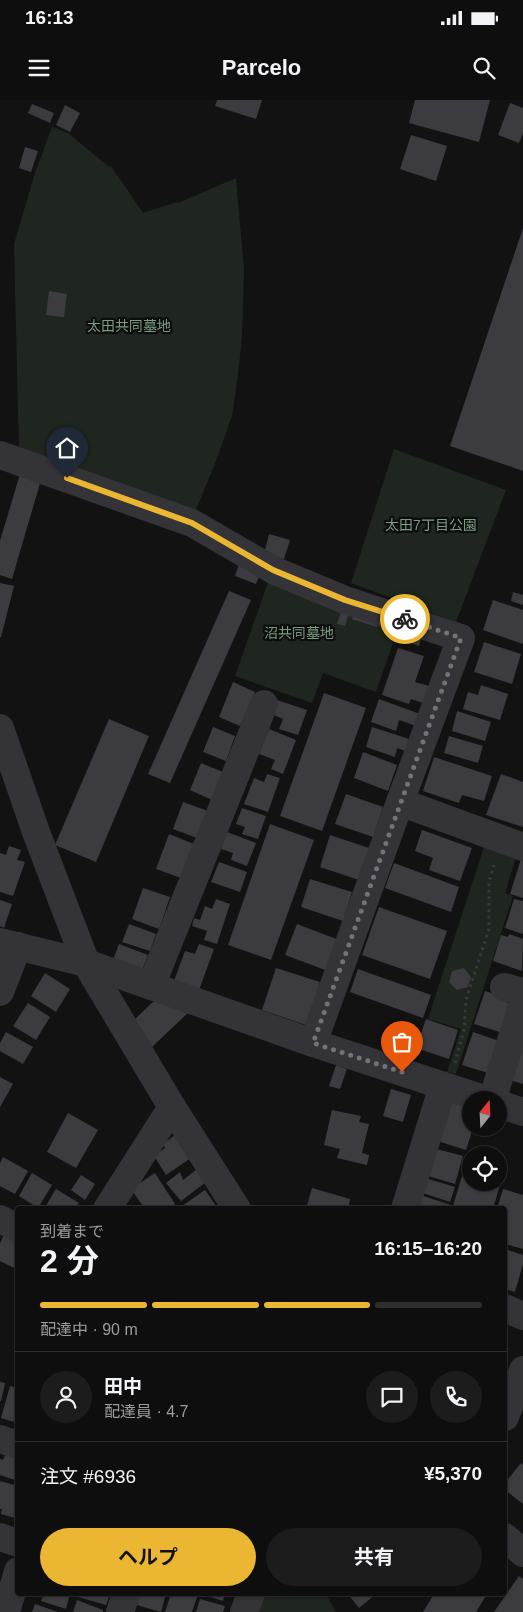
<!DOCTYPE html>
<html lang="ja">
<meta charset="utf-8">
<style>
:root{--surface:#0e0e0e;--page:#1c1c1c;--text:#f1f3f6;--muted:#9b9c9e;--line:#2e2e2e;--accent:#ebb732}
body{margin:0;font-family:Arial,"Noto Sans JP",sans-serif;background:var(--page);color:var(--text);height:100vh;display:flex;flex-direction:column;font-size:19px;white-space:nowrap}
*{box-sizing:border-box;margin:0}
p{font-size:16px;color:var(--muted)}
.icon{flex:none;width:28px;height:28px;fill:none;stroke:currentColor;stroke-width:2;stroke-linecap:round;stroke-linejoin:round}
.map{position:relative;flex:1;overflow:hidden}
.panel{position:absolute;left:15px;top:1106px;width:492px;height:390px;display:flex;flex-direction:column;background:var(--surface);border-radius:5px;box-shadow:0 1px 4px #0004,0 0 0 1px var(--line)}
.panel>*{flex:none}
.needle{width:32px;rotate:18deg}
.fabs{position:absolute;left:462px;top:991px;display:grid;gap:10px}
.fabs a{display:grid;place-items:center;width:45px;height:45px;border-radius:50%;background:var(--surface);box-shadow:0 1px 4px #0004,0 0 0 1px var(--line);font-size:25px}
.pin{position:absolute;display:grid;place-items:center;width:42px;height:42px;color:#fff;margin:-51px -21px;border-radius:50% 50% 50% 0;rotate:-45deg;box-shadow:0 0 5px #0007}
.pin .icon{rotate:45deg}
.courier{position:absolute;display:grid;place-items:center;width:50px;height:50px;margin:-25px;border:4px solid #ebb732;border-radius:50%;background:#fff;color:#222;box-shadow:0 1px 6px #0007}
.overview em{font-style:normal;font-weight:700}
.overview div{display:flex;flex-direction:column-reverse}
.overview{display:flex;align-items:center;justify-content:space-between;height:85px;padding:0 25px}
h1{font-size:32px;font-weight:700;line-height:38px}
.bar{display:grid;grid-template-columns:repeat(4,1fr);gap:8px 5px;align-content:center;height:60px;padding:0 25px}
.bar i{height:6px;border-radius:4px;background:var(--line)}
.bar .on{background:var(--accent)}
.bar p{grid-column:span 4}
.line{display:flex;align-items:center;gap:12px;padding:0 25px;border-top:1px solid var(--line)}
.line div{flex:1}
.round{display:grid;place-items:center;flex:none;width:52px;height:52px;border-radius:26px;background:var(--page)}
.action{display:flex;gap:10px;margin-top:auto;padding:10px 25px}
.action a{flex:1;height:58px;border-radius:30px;background:var(--accent);color:#111;font-size:20px;font-weight:700;line-height:58px;text-align:center}
.action a+a{background:var(--page);color:var(--text)}
.status{display:flex;justify-content:space-between;align-items:center;height:35px;padding:0 25px;background:var(--surface);direction:ltr}
.status svg{height:14px;fill:currentColor}
header{display:flex;justify-content:space-between;align-items:center;height:65px;padding:0 25px;background:var(--surface);font-size:22px;font-weight:700}
.map>svg:first-child{display:block}
</style>
<div class="status"><b>16:13</b><svg viewBox="0 0 49 12"><path d="M0 12V9h3v3zM5 12V6h3v6zM10 12V3h3v9zM15 12V0h3v12zM26 1h20v11H26zM47 4h2v5h-2z"/></svg></div>
<header><svg class="icon" aria-label="menu" viewBox="0 0 24 24"><path d="M4 6h16M4 12h16M4 18h16"/></svg>Parcelo<svg class="icon" aria-label="search" viewBox="0 0 24 24"><circle cx="10" cy="10" r="6"/><path d="M15 15l6 6"/></svg></header>
<div class="map">
<svg width="523" height="1512" viewBox="0 0 523 1512">
<rect width="100%" height="100%" fill="#121213"/>
<g fill="#1e261f">
<path d="M52,27L68,33L109,67L111,66L143,113L177,102L178,103L236,78L244,170L242,237L238,275L232,316L216,361L193,417L19,352L14,144L35,73Z"/>
<path d="M394,349L506,390L456,522L351,483Z"/>
<path d="M271,474L401,520L376,592L323,573L312,603L235,576Z"/>
<path d="M484,747L516,757L505,793L513,796L456,974L447,972L461,929L428,919Z"/>
<path d="M251,1494H326L336,1512H261L246,1507Z"/>
</g>
<g fill="#3c3c40">
<path d="M217,0H262L256,19L215,6Z"/>
<path d="M415,0H490L479,42L409,23Z"/>
<path d="M510,3L523,8V33L519,43L498,35Z"/>
<path d="M32,4L54,13L50,23L28,13Z"/>
<path d="M65,5L80,13L70,32L56,25Z"/>
<path d="M411,35L447,46L436,81L400,69Z"/>
<path d="M25,47L38,51L31,72L19,68Z"/>
<path d="M523,128V371L450,346Z"/>
<path d="M49,191L67,194L64,217L46,215Z"/>
<path d="M20,374L41,380L12,479L0,475V441Z"/>
<path d="M269,434L290,440L284,459L264,454Z"/>
<path d="M239,464L261,472L256,484L235,476Z"/>
<path d="M0,483L14,486L1,537H0Z"/>
<path d="M229,491L251,500L170,683L148,674Z"/>
<path d="M513,492L523,495V505L511,501Z"/>
<path d="M493,500L523,510V544L483,530Z"/>
<path d="M356,509L380,517L377,527L352,519Z"/>
<path d="M342,510L349,512L345,526L337,524Z"/>
<path d="M403,527L423,533L419,546L399,539Z"/>
<path d="M484,542L521,554L512,584L474,572Z"/>
<path d="M398,548L424,556L415,582L429,586L423,603L411,599L409,604L382,595Z"/>
<path d="M233,582L255,592L240,626L219,617Z"/>
<path d="M481,585L508,594L500,620L463,609L468,592L478,595Z"/>
<path d="M324,593L366,608L322,731L280,716Z"/>
<path d="M274,599L307,610L298,635L279,629L283,619L269,613Z"/>
<path d="M379,599L420,614L416,626L399,620L396,631L371,622Z"/>
<path d="M457,611L491,622L485,641L452,631Z"/>
<path d="M109,619L149,636L96,762L55,745Z"/>
<path d="M213,627L235,636L226,661L203,652Z"/>
<path d="M372,627L409,639L405,651L397,648L395,657L366,647Z"/>
<path d="M269,629L296,640L283,674L271,669L275,660L259,654Z"/>
<path d="M449,636L483,646L478,663L444,653Z"/>
<path d="M363,652L397,665L388,691L354,678Z"/>
<path d="M434,657L492,676L484,701L462,695L459,703L423,691Z"/>
<path d="M201,663L223,672L212,700L190,690Z"/>
<path d="M267,674L280,678L268,712L244,704L254,678L264,682Z"/>
<path d="M501,674L523,682V727L486,715Z"/>
<path d="M346,694L383,707L373,737L335,724Z"/>
<path d="M183,702L208,711L197,738L173,729Z"/>
<path d="M242,708L266,716L258,739L242,734L245,727L236,724Z"/>
<path d="M270,724L314,740L271,860L228,845Z"/>
<path d="M422,730L472,748L460,781L429,770L433,758L415,751Z"/>
<path d="M227,732L256,743L247,766L231,760L233,753L221,749Z"/>
<path d="M169,734L194,744L181,778L156,769Z"/>
<path d="M330,735L369,748L359,780L320,767Z"/>
<path d="M9,746L21,750L17,760L25,762L13,796L0,792V753L6,755Z"/>
<path d="M521,759L523,760V798L510,794Z"/>
<path d="M219,762L247,772L240,792L211,782Z"/>
<path d="M394,763L459,787L451,812L385,788Z"/>
<path d="M310,779L352,792L343,821L301,807Z"/>
<path d="M143,788L170,797L159,829L132,819Z"/>
<path d="M216,799L230,804L217,844L204,840L207,831L192,826L194,818L200,820L205,806L212,809Z"/>
<path d="M514,799L523,801V834L505,828Z"/>
<path d="M0,800L12,804L4,828L0,826Z"/>
<path d="M379,807L447,831L430,879L362,855Z"/>
<path d="M129,824L156,834L150,851L122,842Z"/>
<path d="M297,824L339,840L328,871L285,855Z"/>
<path d="M509,834L523,839L522,871L493,861L501,835L508,837Z"/>
<path d="M119,844L148,855L141,873L112,863Z"/>
<path d="M199,844L214,849L199,890L174,881L185,851L195,854Z"/>
<path d="M276,868L320,882L306,925L262,910Z"/>
<path d="M464,868L471,877L468,887L457,890L449,882L452,871Z"/>
<path d="M358,869L431,895L423,918L350,892Z"/>
<path d="M45,873L70,889L56,912L31,896Z"/>
<path d="M485,891L507,898L506,902L510,904L503,933L474,924Z"/>
<path d="M155,900L191,910L152,947L130,924Z"/>
<path d="M28,903L50,917L36,940L13,926Z"/>
<path d="M426,919L458,930L449,959L416,948Z"/>
<path d="M6,932L33,947L23,964L0,951V943Z"/>
<path d="M473,932L502,942L491,974L462,965Z"/>
<path d="M520,949L523,950V984L510,980Z"/>
<path d="M336,965L347,969L340,989L329,986Z"/>
<path d="M0,977L13,984L0,1007Z"/>
<path d="M391,989L411,995L403,1022L383,1016Z"/>
<path d="M450,998L471,1005V1028H473L466,1050L437,1041Z"/>
<path d="M332,1010L361,1016L359,1022L369,1024L362,1053L369,1055L367,1065L337,1058L340,1049L324,1045Z"/>
<path d="M68,1013L98,1030L76,1068L47,1052Z"/>
<path d="M175,1035L191,1058L166,1075L154,1056L165,1048L163,1044Z"/>
<path d="M433,1048L463,1056L455,1084L425,1075Z"/>
<path d="M3,1057L28,1071L15,1094L0,1086V1063Z"/>
<path d="M499,1065L505,1067L493,1109H452L462,1076L471,1079V1082H483L490,1085V1082H499Z"/>
<path d="M196,1070L206,1082L181,1101L166,1083L180,1072L183,1080Z"/>
<path d="M32,1073L52,1085L38,1108L19,1096Z"/>
<path d="M155,1073L175,1104L167,1109H145L131,1089Z"/>
<path d="M81,1075L95,1084L85,1100L71,1090Z"/>
<path d="M425,1078L455,1087L450,1102L420,1092Z"/>
<path d="M312,1088L350,1099L348,1109H306Z"/>
<path d="M56,1089L79,1103L75,1109H44Z"/>
<path d="M503,1089L523,1095V1149L505,1144V1109H497Z"/>
<path d="M205,1090L218,1109H184L182,1106Z"/>
<path d="M420,1095L451,1105L449,1109H416Z"/>
<path d="M6,1131L18,1136V1170L0,1161V1143Z"/>
<path d="M505,1149L523,1155V1164L515,1192L505,1189Z"/>
<path d="M0,1282L5,1283L1,1301H0Z"/>
<path d="M10,1286L18,1288V1323L1,1318Z"/>
<path d="M18,1354V1381L0,1375V1359L3,1360L5,1355Z"/>
<path d="M521,1363L523,1365V1404L505,1390V1383Z"/>
<path d="M0,1381L18,1386V1408L15,1418L1,1414L2,1409H0Z"/>
<path d="M519,1476L523,1479V1512H494Z"/>
<path d="M44,1494H70L66,1509L41,1501Z"/>
<path d="M78,1494H110L106,1505L78,1497Z"/>
<path d="M140,1494H166L161,1512L137,1505Z"/>
<path d="M171,1494H187L197,1497L192,1512H165Z"/>
<path d="M201,1494H225L223,1501Z"/>
<path d="M348,1494H376L359,1508Z"/>
<path d="M434,1494H487L476,1512H423Z"/>
<path d="M200,1499L225,1506L223,1512H196Z"/>
<path d="M77,1500L103,1510V1512H73Z"/>
<path d="M35,1504L58,1512H32Z"/>
</g>
<g fill="none" stroke-linecap="round" stroke-linejoin="round">
<path stroke="#393a3f" stroke-width="3" stroke-dasharray="2.5 4" stroke-linecap="butt" d="M455,963L464,930L466,900L489,829V781L494,765"/>
<g stroke="#333338" stroke-width="28">
<path d="M0,355L192,423L273,470L345,500L461,538L400,702"/>
<path d="M0,628L36,732L86,863L172,1007L237,1109"/>
<path d="M0,842L86,863L313,943L487,1000"/>
<path d="M151,886L264,604"/>
<path d="M504,887L523,892"/>
<path d="M0,892L18,846"/>
<path d="M313,943L400,702L523,747"/>
<path d="M492,1000L523,904"/>
<path d="M499,1004L523,1012"/>
<path d="M107,1109L172,1007"/>
<path d="M405,1109L443,986"/>
<path d="M0,1119L18,1128"/>
<path d="M505,1208L523,1216"/>
<path d="M505,1317L523,1270"/>
<path d="M0,1339L18,1345"/>
<path d="M0,1437L18,1443"/>
<path d="M505,1437L523,1453"/>
<path d="M6,1512L18,1471"/>
<path d="M120,1512L126,1494"/>
<path d="M244,1512L251,1494"/>
</g>
</g>
<g fill="none" stroke-linecap="round" stroke-linejoin="round">
<path stroke="#70737b" stroke-width="5" stroke-dasharray="0 9" d="M402,972L313,943L461,538L405,519"/>
<path stroke="#ebb732" stroke-width="6" d="M67,378L192,423L273,470L345,500L405,519"/>
</g>
<g text-anchor="middle" dominant-baseline="central" stroke-width="4.5" stroke-linejoin="round" paint-order="stroke">
<g font-size="14" fill="#7b9e7f" stroke="#0d0d0e">
<text x="129" y="226">太田共同墓地</text>
<text x="431" y="425">太田7丁目公園</text>
<text x="299" y="533">沼共同墓地</text>
</g>
</g>
</svg>
<div class="fabs">
<a><svg class="needle" viewBox="-14 -14 28 28"><path d="M0-13l5 13h-10z" fill="#e53935"/><path d="M0 13l5-13h-10z" fill="#9b9c9e"/></svg></a>
<a><svg class="icon" aria-label="locate" viewBox="0 0 24 24"><circle cx="12" cy="12" r="6"/><path d="M12 2v4M12 18v4M2 12h4M18 12h4"/></svg></a>
</div>
<div class="pin" style="left:402px;top:972px;background:#ea580c"><svg class="icon" aria-label="bag" viewBox="0 0 24 24"><path d="M5 8h14l-1 12H6zM9 8a3 3 0 0 1 6 0"/></svg></div>
<div class="pin" style="left:67px;top:378px;background:#1f2937"><svg class="icon" aria-label="home" viewBox="0 0 24 24"><path d="M3 11l9-7 9 7M6 9v11h12V9"/></svg></div>
<div class="courier" style="left:405px;top:519px"><svg class="icon" aria-label="bike" viewBox="0 0 24 24"><circle cx="6" cy="16" r="4"/><circle cx="18" cy="16" r="4"/><path d="M6 16l4-8h5l3 8M10 8l3 8H6M13 5h3"/></svg></div>
<section class="panel">
<div class="overview"><div><h1>2 分</h1><p>到着まで</p></div><em>16:15–16:20</em></div>
<div class="bar"><i class="on"></i><i class="on"></i><i class="on"></i><i></i><p>配達中 · 90 m</p></div>
<div class="line" style="height:90px"><a class="round"><svg class="icon" aria-label="person" viewBox="0 0 24 24"><circle cx="12" cy="8" r="4"/><path d="M4 21q1-7 8-7t8 7"/></svg></a><div><b>田中</b><p>配達員 · 4.7</p></div><a class="round"><svg class="icon" aria-label="chat" viewBox="0 0 24 24"><path d="M4 5h16v11H9l-5 4z"/></svg></a><a class="round"><svg class="icon" aria-label="phone" viewBox="0 0 24 24"><path d="M5 4h4l2 5-3 2q2 4 5 5l2-3 5 2v4C11 20 4 13 5 4z"/></svg></a></div>
<div class="line" style="height:65px"><div>注文 #6936</div><b>¥5,370</b></div>
<div class="action"><a>ヘルプ</a><a>共有</a></div>
</section>
</div>
